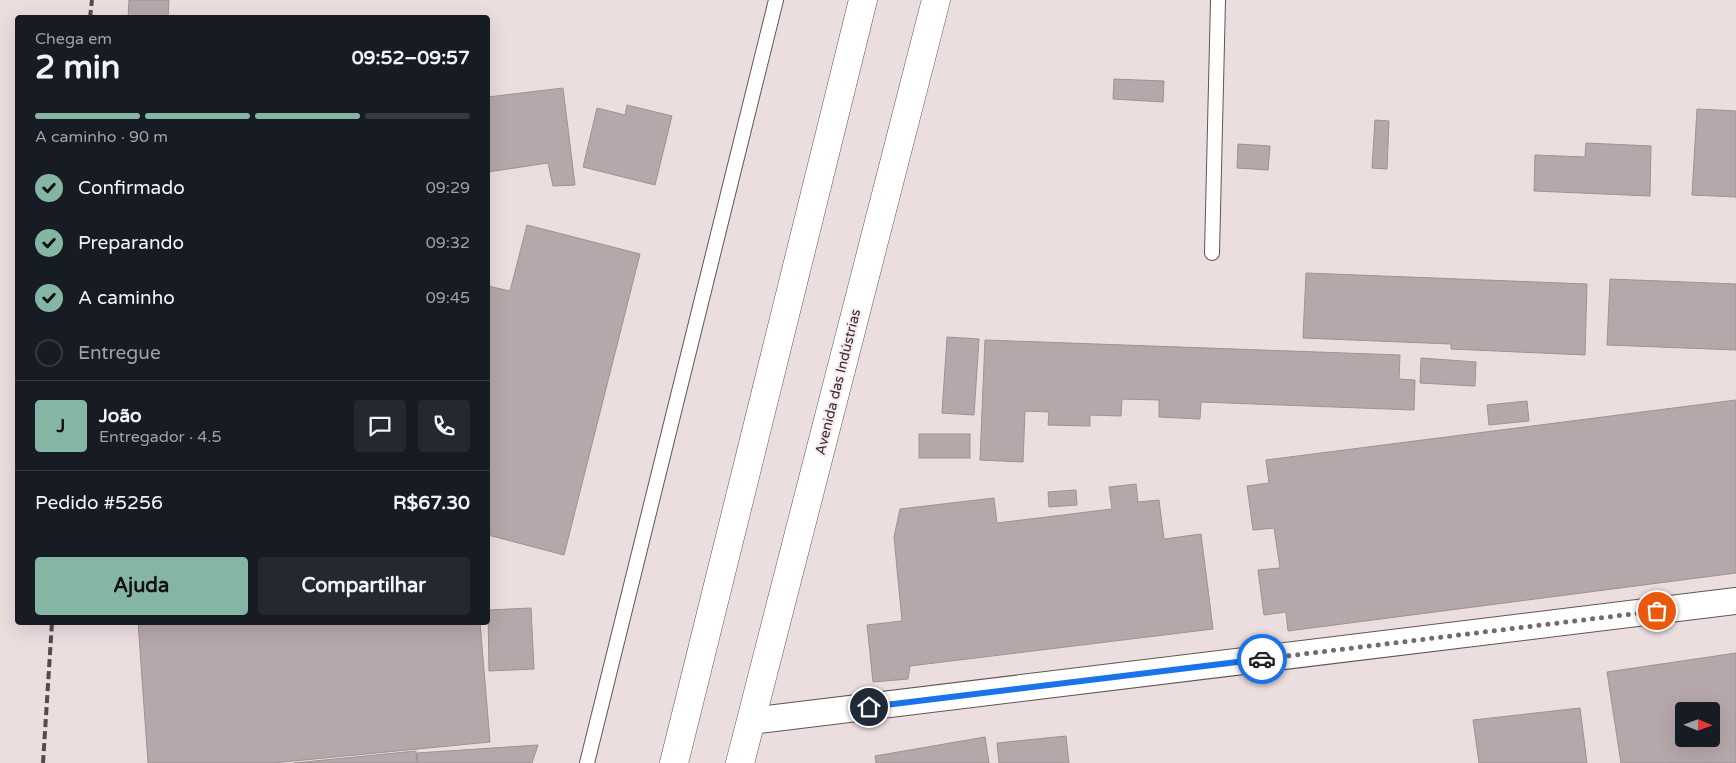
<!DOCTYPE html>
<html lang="pt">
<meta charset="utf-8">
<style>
:root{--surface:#171b24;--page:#242831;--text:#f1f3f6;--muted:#9ea1a6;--line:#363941;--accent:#85b5a5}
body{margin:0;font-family:"Varela Round",sans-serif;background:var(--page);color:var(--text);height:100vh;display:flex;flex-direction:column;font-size:19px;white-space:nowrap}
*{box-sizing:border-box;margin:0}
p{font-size:16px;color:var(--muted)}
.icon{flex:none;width:28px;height:28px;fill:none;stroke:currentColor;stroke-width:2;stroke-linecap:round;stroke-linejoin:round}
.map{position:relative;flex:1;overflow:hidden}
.details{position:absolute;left:15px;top:15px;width:475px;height:610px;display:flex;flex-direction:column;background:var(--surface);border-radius:5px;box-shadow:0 5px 20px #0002}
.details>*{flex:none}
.needle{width:32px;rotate:91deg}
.controls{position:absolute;left:1675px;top:702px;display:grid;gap:10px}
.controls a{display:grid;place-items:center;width:45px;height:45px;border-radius:5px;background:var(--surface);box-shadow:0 5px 20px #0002;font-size:25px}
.pin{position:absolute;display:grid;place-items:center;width:42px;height:42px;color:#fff;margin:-21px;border:2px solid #fff;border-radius:50%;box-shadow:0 1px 5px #0007}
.courier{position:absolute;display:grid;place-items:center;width:50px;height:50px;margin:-25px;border:4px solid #1a73e8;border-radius:50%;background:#fff;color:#222;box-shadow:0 1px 6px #0007}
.head em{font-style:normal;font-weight:700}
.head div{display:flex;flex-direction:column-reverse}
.head{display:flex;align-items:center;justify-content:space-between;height:85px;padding:0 20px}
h1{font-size:32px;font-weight:700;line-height:38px}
.bar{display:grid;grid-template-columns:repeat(4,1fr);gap:8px 5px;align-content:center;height:60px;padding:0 20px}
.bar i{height:6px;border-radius:4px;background:var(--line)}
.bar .active{background:var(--accent)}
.bar p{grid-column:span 4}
.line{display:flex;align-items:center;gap:12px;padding:0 20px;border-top:1px solid var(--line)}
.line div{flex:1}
.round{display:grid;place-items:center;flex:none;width:52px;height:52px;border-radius:5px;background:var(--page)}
ol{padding:0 20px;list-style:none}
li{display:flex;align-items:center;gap:15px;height:55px}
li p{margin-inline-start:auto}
li .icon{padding:5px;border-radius:50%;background:var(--accent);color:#111;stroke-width:4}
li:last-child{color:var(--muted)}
li i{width:28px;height:28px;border:2px solid var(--line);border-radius:50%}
.action{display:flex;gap:10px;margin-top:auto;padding:10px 20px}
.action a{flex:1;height:58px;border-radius:5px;background:var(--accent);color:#111;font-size:20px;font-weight:700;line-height:58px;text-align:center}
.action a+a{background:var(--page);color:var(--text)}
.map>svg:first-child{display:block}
</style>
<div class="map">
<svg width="1736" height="763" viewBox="0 0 1736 763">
<rect width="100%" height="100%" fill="#ecdddf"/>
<g fill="#b6a8aa" stroke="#9f9293" fill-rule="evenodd">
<path d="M129,0H169L168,18H128Z"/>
<path d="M1114,79L1164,81L1163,102L1113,99Z"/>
<path d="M563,88L575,185L553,186L548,163L488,172V97Z"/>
<path d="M627,105L672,116L655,185L583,167L597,108L625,115Z"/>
<path d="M1697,109L1736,111V197L1692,195Z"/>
<path d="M1375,120L1389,121L1387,169L1372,168Z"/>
<path d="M1586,143L1651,146L1650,196L1534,191L1535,155L1585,157Z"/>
<path d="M1238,144L1270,146L1268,170L1237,168Z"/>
<path d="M527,225L640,254L564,555L488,535V286L510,291Z"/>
<path d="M1306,273L1587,284L1585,355L1451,349V344L1303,338Z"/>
<path d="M1610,279L1736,284V350L1607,345Z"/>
<path d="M947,337L979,339L974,415L942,413Z"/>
<path d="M985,340L1400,355L1399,379L1415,380L1414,410L1201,402L1200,419L1159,417V400L1122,399L1121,416L1090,415V426L1048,425L1049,412L1025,411L1023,462L980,460Z"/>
<path d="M1421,358L1476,362L1475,386L1420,383Z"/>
<path d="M1736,400V573L1288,631L1286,612L1264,615L1258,570L1280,568L1274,528L1253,530L1247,486L1269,483L1266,460Z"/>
<path d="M1527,401L1529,421L1489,425L1487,405Z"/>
<rect x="919" y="434" width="51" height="24"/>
<path d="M1136,484L1138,502L1159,500L1164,539L1201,534L1213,629L910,666L908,679L873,682L867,625L902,621L894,537L900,509L994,498L997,523L1112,509L1109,487Z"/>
<path d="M1076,490L1077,505L1049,507L1048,492Z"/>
<path d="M531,608L534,669L489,671L488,610Z"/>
<path d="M138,622H480L490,742L273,763H148Z"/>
<path d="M1736,653V763H1621L1607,672ZM1684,711H1711V739H1684Z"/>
<path d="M1580,708L1587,763H1479L1473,720Z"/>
<path d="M1066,736L1069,763H999L997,743Z"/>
<path d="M985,737L989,763H876L875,756Z"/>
<path d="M538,745L532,763H418L417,753Z"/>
<path d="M416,751L417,763H294Z"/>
</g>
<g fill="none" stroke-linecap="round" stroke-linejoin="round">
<g stroke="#615556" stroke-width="16">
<g id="service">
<path d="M1212,253L1218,0"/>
<path d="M587,763L776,0"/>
</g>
</g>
<g stroke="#615556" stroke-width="28">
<path id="minor" d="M751,721L1736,601"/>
</g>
<g stroke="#615556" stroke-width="29">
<path id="tertiary" d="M740,763L936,0"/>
</g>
<g stroke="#615556" stroke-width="29">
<path id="primary" d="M674,763L863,0"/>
</g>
<use href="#service" stroke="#fff" stroke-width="14"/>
<use href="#minor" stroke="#fff" stroke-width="26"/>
<use href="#tertiary" stroke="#fff" stroke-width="28"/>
<use href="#primary" stroke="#fff" stroke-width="28"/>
<g stroke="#534b4c" stroke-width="4" stroke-dasharray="8 4" stroke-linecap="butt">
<path d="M90,18L92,0"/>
<path d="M43,763L52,622"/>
</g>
</g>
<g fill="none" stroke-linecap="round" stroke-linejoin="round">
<path stroke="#736a6b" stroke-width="5" stroke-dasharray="0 9" d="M1262,659L1657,611"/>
<path stroke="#1a73e8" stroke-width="6" d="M869,707L1262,659"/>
</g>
<g text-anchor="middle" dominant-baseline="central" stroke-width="4" stroke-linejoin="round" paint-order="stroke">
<g font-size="14" fill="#322c2d" stroke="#f9eaec">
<text transform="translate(838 382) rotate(-76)">Avenida das Indústrias</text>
</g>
</g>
</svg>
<div class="controls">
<a><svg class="needle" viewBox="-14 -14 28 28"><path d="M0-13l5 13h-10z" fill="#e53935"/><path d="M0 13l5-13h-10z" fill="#9ea1a6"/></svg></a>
</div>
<div class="pin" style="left:1657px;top:611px;background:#ea580c"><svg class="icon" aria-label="bag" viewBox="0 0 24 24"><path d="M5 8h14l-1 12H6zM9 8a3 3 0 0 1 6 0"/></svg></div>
<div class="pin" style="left:869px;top:707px;background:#1f2937"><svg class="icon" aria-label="home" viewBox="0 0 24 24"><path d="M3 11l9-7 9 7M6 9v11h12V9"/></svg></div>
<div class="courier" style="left:1262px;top:659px"><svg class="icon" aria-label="car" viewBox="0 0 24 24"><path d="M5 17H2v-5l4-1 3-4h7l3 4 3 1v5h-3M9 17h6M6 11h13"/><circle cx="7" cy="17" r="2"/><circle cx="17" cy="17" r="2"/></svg></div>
<section class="details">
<div class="head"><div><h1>2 min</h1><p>Chega em</p></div><em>09:52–09:57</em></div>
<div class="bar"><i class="active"></i><i class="active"></i><i class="active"></i><i></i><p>A caminho · 90 m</p></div>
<ol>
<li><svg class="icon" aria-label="check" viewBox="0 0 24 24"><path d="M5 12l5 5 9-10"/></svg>Confirmado<p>09:29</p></li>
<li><svg class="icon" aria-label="check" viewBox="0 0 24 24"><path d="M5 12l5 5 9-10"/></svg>Preparando<p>09:32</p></li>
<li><svg class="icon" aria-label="check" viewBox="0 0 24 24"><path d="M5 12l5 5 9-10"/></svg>A caminho<p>09:45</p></li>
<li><i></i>Entregue</li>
</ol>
<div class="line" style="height:90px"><b class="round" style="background:var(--accent);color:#111">J</b><div><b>João</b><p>Entregador · 4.5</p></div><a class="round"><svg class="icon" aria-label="chat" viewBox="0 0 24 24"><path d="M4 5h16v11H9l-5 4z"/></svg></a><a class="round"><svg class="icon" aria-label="phone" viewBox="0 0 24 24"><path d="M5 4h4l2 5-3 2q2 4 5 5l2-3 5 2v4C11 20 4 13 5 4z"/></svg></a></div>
<div class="line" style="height:65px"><div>Pedido #5256</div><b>R$67.30</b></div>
<div class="action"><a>Ajuda</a><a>Compartilhar</a></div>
</section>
</div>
